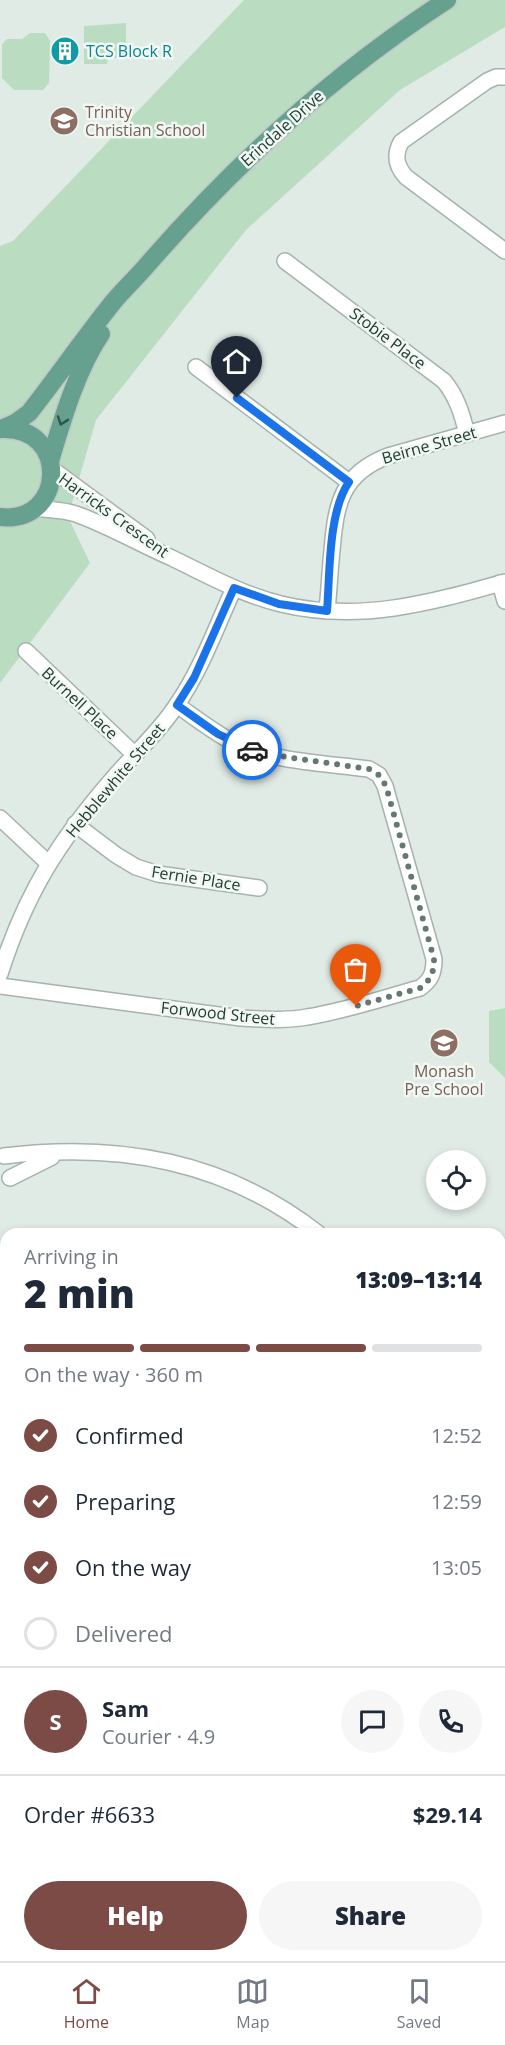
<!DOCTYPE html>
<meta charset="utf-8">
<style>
:root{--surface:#fff;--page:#f6f6f7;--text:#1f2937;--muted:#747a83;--line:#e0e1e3;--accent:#7d4b46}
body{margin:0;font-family:"Open Sans",sans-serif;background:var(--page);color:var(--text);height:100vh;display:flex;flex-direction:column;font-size:22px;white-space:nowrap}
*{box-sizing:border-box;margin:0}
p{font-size:20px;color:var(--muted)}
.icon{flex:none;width:33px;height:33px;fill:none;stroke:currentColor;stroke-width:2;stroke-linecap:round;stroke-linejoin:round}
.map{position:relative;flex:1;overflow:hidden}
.sheet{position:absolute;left:0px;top:1228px;width:506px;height:734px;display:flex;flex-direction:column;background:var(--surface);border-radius:18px 18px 0 0;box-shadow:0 3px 9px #0003}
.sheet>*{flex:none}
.controls{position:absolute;left:426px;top:1150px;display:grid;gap:12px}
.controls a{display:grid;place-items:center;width:60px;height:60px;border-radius:50%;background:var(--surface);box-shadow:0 3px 9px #0003;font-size:30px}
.pin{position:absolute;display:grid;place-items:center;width:51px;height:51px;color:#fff;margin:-62px -26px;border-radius:50% 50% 50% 0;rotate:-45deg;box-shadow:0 0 6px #0007}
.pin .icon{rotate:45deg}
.courier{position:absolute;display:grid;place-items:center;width:60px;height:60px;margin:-30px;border:4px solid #1a73e8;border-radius:50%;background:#fff;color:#222;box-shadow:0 2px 8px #0007}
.head em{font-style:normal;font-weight:800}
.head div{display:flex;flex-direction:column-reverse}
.head{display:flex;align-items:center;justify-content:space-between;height:102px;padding:0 24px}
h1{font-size:39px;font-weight:800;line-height:45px}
.bar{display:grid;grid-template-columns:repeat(4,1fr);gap:9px 6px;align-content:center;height:72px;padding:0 24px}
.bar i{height:8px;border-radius:4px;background:var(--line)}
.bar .selected{background:var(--accent)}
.bar p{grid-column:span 4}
.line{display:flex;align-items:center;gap:15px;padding:0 24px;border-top:2px solid var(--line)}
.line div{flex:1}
.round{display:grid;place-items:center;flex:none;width:63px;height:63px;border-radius:32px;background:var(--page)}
ol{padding:0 24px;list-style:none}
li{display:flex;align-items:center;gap:18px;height:66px}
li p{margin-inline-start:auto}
li .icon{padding:6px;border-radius:50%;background:var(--accent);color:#fff;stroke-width:4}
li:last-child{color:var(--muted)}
li i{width:33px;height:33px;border:3px solid var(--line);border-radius:50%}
.primary-button{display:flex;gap:12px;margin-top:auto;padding:12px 24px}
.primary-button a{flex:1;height:69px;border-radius:36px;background:var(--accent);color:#fff;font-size:24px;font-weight:800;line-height:69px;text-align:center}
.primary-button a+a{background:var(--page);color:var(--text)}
.tab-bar{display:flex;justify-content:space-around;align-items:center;height:84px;border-top:2px solid var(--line);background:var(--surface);font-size:16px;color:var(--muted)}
.tab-bar a{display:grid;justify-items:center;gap:3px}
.tab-bar .selected{color:var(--accent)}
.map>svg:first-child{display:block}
</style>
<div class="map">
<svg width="505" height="1961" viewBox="0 0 505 1961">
<rect width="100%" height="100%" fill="#e1ebe6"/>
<g fill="#baddc1">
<path d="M244,0H505V27L400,90L246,230L96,420L68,517L90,563L0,683V246L13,241Z"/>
<path d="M126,23V58H108L107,64H84V26Z"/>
<path d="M30,33H45L50,41L49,83L43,90H14L2,78V44L7,39H22Z"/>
<path d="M505,1008V1078L489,1062V1011Z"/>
<path d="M505,1877V1961H317L319,1956H500V1879Z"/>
</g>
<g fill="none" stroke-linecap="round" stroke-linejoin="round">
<g stroke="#a4b3ad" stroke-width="18">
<g id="minor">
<path d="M505,77H496L487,81L401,142C394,155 396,166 406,177L505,251"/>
<path d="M285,261L444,381C457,397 462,414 467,434"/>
<path d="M196,367L349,482"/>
<path d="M52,469L147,539"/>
<path d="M36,508C49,510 64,510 76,514C109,526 140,544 172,558C207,575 243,595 281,604C359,623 430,603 505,582"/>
<path d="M500,583L505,601"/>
<path d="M327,611C329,590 330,570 332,550C336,504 341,474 388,456L505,423"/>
<path d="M26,651L135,755"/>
<path d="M0,818L48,863"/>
<path d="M75,824L116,855L136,867L158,874L259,888"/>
<path d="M0,974C26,892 60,839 116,775C136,752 159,732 176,706C201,670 216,628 234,588"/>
<path d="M0,986L241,1018C263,1019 285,1021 307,1017C345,1011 383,998 420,988C431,980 434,973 434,959L385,786L379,775L369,769C332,764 273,761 240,746C217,735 197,719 177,705"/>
<path d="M4,1156C120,1142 226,1161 319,1234"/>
<path d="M10,1178L52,1157"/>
<path d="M0,1325L6,1323"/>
<path d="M500,1491L505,1488"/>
<path d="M0,1567L6,1564"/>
<path d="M0,1734L6,1728"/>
<path d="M254,1961L256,1956"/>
</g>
</g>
<g stroke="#c1c8c6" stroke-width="21">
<g id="major">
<path d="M1,429L15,423L29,413C58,376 85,337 114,301C125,288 137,277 148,264C236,163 334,73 447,0"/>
<path d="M50,461C62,421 77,369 101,334"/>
<path d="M0,517C66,525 70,425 1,429"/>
</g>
</g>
<use href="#minor" stroke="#fff" stroke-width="15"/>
<use href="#major" stroke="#65a18e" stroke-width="18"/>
</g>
<defs><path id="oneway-chevron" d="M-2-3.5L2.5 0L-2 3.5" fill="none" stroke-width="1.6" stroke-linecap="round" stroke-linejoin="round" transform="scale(1.5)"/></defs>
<use stroke="#32554a" href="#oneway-chevron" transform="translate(62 421) rotate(109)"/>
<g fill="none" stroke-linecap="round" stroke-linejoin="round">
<path stroke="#647972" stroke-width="6" stroke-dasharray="0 10.8" d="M252,750L266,754L369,769L379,775L386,786L434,959C434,972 431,980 420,988L356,1006"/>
<path stroke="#1a73e8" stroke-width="8" d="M237,398L349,482C328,512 330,574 327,611L279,604L234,588L194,678L177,705L218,734L252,750"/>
</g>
<defs>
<g id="building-disc" transform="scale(1.5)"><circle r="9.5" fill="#0f9aa8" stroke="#f1f8f4"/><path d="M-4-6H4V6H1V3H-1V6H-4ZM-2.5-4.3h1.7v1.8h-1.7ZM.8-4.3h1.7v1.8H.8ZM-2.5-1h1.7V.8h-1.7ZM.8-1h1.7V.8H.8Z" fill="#fff"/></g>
<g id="school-disc" transform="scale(1.5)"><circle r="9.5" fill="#8d6e63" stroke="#f1f8f4"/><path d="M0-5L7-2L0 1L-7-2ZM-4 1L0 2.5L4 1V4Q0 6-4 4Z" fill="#fff"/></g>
</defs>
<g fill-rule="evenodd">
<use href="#building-disc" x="65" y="51"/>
<use href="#school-disc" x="64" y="121"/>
<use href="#school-disc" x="444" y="1043"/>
</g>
<g text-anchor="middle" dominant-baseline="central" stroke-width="5" stroke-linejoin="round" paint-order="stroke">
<g font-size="16" fill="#0d838f" stroke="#f1f8f4" text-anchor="start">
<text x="86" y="51">TCS Block R</text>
</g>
<g font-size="16" fill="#785e54" stroke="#f1f8f4" text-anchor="start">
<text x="85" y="112">Trinity<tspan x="85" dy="18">Christian School</tspan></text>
<text x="444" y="1071" text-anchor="middle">Monash<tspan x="444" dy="18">Pre School</tspan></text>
</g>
<g font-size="16" fill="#213c33" stroke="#f1f8f4">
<text transform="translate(282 128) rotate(-42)">Erindale Drive</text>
<text transform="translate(388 338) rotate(37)">Stobie Place</text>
<text transform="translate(429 445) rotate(-16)">Beirne Street</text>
<text transform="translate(114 515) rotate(36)">Harricks Crescent</text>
<text transform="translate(80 703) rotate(43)">Burnell Place</text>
<text transform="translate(115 780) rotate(-50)">Hebblewhite Street</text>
<text transform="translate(196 878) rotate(9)">Fernie Place</text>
<text transform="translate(218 1013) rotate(6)">Forwood Street</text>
</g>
</g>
</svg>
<div class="controls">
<a><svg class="icon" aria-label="locate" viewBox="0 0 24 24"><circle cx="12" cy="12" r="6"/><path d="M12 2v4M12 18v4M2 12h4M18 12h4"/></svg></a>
</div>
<div class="pin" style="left:356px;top:1006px;background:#ea580c"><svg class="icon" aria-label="bag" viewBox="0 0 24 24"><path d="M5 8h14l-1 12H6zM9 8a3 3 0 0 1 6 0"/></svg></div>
<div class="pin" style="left:237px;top:398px;background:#1f2937"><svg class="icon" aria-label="home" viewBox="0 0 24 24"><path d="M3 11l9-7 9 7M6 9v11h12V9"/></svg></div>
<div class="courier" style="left:252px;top:750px"><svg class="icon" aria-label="car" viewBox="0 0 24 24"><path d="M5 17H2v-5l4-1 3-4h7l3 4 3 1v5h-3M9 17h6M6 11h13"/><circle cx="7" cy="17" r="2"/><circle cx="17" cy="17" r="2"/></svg></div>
<section class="sheet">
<div class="head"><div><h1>2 min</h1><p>Arriving in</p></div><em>13:09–13:14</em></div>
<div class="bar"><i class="selected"></i><i class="selected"></i><i class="selected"></i><i></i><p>On the way · 360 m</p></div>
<ol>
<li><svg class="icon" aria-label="check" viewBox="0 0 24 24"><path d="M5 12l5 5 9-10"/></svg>Confirmed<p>12:52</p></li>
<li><svg class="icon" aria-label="check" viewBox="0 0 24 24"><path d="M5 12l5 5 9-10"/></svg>Preparing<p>12:59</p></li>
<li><svg class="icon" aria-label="check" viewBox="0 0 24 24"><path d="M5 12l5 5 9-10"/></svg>On the way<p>13:05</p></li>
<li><i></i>Delivered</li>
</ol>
<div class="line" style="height:108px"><b class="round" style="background:var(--accent);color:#fff">S</b><div><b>Sam</b><p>Courier · 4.9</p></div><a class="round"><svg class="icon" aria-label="chat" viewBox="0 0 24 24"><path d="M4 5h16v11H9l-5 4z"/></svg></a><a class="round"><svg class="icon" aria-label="phone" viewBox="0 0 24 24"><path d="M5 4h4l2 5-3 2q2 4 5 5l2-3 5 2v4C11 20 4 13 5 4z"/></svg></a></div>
<div class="line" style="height:78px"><div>Order #6633</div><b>$29.14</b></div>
<div class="primary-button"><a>Help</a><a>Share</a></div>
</section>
</div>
<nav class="tab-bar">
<a class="selected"><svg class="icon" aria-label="home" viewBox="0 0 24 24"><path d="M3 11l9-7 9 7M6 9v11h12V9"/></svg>Home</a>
<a><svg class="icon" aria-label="map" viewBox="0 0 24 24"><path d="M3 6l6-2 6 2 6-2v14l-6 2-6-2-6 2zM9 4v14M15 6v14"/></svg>Map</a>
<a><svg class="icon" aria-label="saved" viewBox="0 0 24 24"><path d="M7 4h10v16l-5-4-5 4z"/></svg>Saved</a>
</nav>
